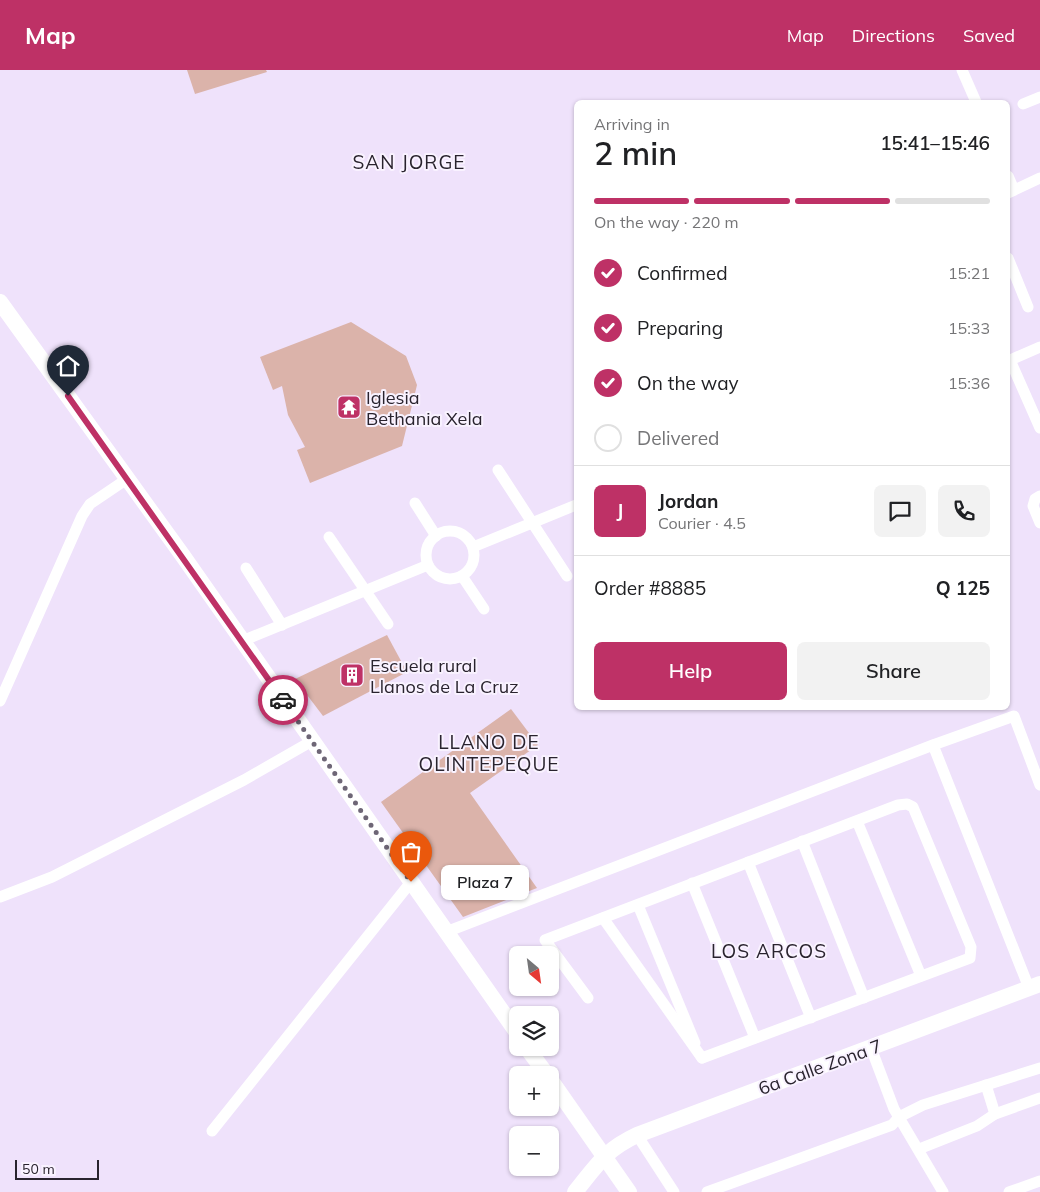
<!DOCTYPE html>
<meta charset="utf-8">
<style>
:root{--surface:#fff;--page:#f2f2f2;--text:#202124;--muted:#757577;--line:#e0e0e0;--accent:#be3166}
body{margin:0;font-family:Mulish,sans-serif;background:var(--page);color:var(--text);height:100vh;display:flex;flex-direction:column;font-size:19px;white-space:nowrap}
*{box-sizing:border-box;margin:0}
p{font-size:16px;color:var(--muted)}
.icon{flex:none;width:28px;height:28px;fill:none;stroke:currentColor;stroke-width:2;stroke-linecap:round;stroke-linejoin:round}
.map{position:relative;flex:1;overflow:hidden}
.details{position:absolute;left:574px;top:30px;width:436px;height:610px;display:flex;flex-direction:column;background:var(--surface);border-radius:8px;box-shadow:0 1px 4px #0004}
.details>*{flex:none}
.needle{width:32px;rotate:151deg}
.fabs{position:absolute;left:509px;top:876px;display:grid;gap:10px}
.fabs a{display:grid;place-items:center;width:50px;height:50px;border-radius:8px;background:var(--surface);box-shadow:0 1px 4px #0004;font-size:25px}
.scale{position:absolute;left:15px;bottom:12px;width:84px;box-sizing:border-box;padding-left:5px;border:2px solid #29232e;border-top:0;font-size:14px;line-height:18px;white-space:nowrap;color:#29232e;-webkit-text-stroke:4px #f9f2ff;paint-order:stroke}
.pin{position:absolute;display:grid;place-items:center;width:42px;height:42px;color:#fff;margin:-51px -21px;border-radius:50% 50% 50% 0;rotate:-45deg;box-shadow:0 0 5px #0007}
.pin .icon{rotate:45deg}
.courier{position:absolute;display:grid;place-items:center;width:50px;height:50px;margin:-25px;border:4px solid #be3166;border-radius:50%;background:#fff;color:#222;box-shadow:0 1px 6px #0007}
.bubble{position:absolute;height:35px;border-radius:8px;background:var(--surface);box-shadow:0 1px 4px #0004;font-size:16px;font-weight:600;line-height:35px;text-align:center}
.headline em{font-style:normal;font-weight:600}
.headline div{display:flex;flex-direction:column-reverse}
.headline{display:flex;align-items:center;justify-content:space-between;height:85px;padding:0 20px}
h1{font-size:32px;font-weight:600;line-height:38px}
.bar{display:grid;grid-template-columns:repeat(4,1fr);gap:8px 5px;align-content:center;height:60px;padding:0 20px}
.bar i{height:6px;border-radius:4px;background:var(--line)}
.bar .selected{background:var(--accent)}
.bar p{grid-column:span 4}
.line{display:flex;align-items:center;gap:12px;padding:0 20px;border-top:1px solid var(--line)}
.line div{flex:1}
.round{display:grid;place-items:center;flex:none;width:52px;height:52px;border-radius:8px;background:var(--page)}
ol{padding:0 20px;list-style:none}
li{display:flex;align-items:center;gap:15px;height:55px}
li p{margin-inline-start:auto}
li .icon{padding:5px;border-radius:50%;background:var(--accent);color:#fff;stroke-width:4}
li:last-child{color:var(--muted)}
li i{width:28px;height:28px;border:2px solid var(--line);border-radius:50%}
.button{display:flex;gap:10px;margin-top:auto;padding:10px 20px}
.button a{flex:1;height:58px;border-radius:8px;background:var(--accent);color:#fff;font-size:20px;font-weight:600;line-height:58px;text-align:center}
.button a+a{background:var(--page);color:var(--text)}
header{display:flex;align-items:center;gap:30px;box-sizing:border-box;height:70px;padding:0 25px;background:var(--accent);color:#fff}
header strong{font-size:24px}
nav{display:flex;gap:28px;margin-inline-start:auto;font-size:18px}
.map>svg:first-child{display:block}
</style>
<header>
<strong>Map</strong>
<nav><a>Map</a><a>Directions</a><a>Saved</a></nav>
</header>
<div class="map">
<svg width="1040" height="1122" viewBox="0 0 1040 1122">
<rect width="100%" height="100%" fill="#efe2fb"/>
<g fill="#dbb3aa">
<path d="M187,0H266L267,2L195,24Z"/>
<path d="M351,252L406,286L417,315L402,376L310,413L297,380L305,377L288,345L282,316L273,320L260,287Z"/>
<path d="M387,565L407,602L323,646L295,609Z"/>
<path d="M511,639L538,675L470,723L537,818L463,847L381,732Z"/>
</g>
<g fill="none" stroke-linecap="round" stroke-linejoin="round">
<g stroke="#fff" stroke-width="11">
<path d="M962,0L976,32"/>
<path d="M1023,34L1040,27"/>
<path d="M1008,106L1014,120"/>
<path d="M1008,123L1040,108"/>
<path d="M1008,188L1028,237"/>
<path d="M1010,290L1040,358"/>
<path d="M1008,291L1040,277"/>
<path d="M498,400L567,506"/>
<path d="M1040,426L1035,429L1033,436L1040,453"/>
<path d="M415,433L436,466"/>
<circle cx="450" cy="485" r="24"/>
<path d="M329,467L388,554"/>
<path d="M473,477L576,435"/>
<path d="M246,498L282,555"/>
<path d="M462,506L484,539"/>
<path d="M242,571L428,495"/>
<path d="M0,631L82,446L90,434L127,409"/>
<path d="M933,675L1029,918"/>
<path d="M857,751L921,906"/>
<path d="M802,771L864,928"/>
<path d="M748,792L811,948"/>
<path d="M692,813L755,968"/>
<path d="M0,827L52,807L244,710L312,671"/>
<path d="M638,835L695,973"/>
<path d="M603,848L702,988"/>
<path d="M446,862L933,675L1014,646L1040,715"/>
<path d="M588,928L545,870L898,735L907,734L913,737L971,877L970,888L702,988"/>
<path d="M871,978L894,1039L943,1122"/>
<path d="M986,1015L995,1044"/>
<path d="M212,1061L411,812"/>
<path d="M637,1065L674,1122"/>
<path d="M919,1079L977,1056L995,1044L1040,1028"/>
<path d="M707,1122L892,1055L899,1047L923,1035L1040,998"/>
<path d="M1009,1122L1040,1111"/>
</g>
<g stroke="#fff" stroke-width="16">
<path d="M0,232L183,486L518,964"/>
<path d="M527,978L547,1005"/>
<path d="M550,1009L629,1122"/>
<path d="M575,1122C597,1095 605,1080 637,1065L1040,914"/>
</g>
</g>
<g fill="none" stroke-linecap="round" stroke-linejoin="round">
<path stroke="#6e6676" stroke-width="5" stroke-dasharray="0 9" d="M283,630L411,812"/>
<path stroke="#be3166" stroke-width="6" d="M68,326L283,630"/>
</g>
<defs>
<g id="temple-square" transform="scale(1.25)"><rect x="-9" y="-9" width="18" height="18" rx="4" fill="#be3166" stroke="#f9f2ff"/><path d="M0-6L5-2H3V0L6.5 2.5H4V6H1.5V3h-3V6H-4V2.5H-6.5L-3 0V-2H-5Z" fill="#fff"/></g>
<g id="building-square" transform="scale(1.25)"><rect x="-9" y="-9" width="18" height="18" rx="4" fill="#be3166" stroke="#f9f2ff"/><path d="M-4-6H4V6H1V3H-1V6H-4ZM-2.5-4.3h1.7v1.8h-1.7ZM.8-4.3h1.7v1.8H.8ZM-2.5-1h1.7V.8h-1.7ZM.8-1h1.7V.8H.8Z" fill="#fff"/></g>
</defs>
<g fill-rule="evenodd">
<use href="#temple-square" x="349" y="337"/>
<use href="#building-square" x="352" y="605"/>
</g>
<g text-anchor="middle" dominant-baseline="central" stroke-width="4" stroke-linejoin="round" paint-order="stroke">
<g font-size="18" fill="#29232e" stroke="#f9f2ff" text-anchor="start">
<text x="366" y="327">Iglesia<tspan x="366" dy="21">Bethania Xela</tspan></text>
<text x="370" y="595">Escuela rural<tspan x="370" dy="21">Llanos de La Cruz</tspan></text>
</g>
<g font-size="18" fill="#29232e" stroke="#f9f2ff">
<text transform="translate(820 997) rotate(-20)">6a Calle Zona 7</text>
</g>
<g font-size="19" letter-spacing="1" fill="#29232e" stroke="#f9f2ff">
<text x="409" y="92">SAN JORGE</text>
<text x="489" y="672">LLANO DE<tspan x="489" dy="22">OLINTEPEQUE</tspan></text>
<text x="769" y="881">LOS ARCOS</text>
</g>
</g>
</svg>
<div class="fabs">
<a><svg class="needle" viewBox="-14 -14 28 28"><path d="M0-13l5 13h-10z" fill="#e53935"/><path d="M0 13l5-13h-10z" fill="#757577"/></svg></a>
<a><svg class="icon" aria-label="layers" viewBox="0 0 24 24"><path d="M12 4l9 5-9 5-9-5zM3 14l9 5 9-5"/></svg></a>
<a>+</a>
<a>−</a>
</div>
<div class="scale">50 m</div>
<div class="pin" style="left:411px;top:812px;background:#ea580c"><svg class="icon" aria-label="bag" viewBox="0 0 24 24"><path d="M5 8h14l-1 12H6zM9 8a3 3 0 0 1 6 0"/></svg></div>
<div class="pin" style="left:68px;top:326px;background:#1f2937"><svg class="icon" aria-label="home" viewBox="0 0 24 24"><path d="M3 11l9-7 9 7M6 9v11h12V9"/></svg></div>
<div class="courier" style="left:283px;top:630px"><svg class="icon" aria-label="car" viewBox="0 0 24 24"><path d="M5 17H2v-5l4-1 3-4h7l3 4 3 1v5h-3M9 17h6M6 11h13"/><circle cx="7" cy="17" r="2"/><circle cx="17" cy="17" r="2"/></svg></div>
<div class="bubble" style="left:441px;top:795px;width:88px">Plaza 7</div>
<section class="details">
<div class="headline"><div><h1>2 min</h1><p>Arriving in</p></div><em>15:41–15:46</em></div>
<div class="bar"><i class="selected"></i><i class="selected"></i><i class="selected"></i><i></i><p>On the way · 220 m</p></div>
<ol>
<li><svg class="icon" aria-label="check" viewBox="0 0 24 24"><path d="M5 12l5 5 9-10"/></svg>Confirmed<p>15:21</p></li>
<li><svg class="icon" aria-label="check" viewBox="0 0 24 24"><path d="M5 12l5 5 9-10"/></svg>Preparing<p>15:33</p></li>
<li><svg class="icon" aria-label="check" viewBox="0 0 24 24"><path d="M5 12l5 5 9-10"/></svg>On the way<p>15:36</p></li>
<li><i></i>Delivered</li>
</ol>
<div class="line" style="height:90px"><b class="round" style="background:var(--accent);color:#fff">J</b><div><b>Jordan</b><p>Courier · 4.5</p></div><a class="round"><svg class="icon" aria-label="chat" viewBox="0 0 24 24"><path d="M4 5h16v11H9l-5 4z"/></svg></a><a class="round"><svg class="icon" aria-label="phone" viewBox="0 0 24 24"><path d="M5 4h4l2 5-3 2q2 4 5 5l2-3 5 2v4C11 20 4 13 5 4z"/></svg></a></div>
<div class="line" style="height:65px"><div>Order #8885</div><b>Q 125</b></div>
<div class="button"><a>Help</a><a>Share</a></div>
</section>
</div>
